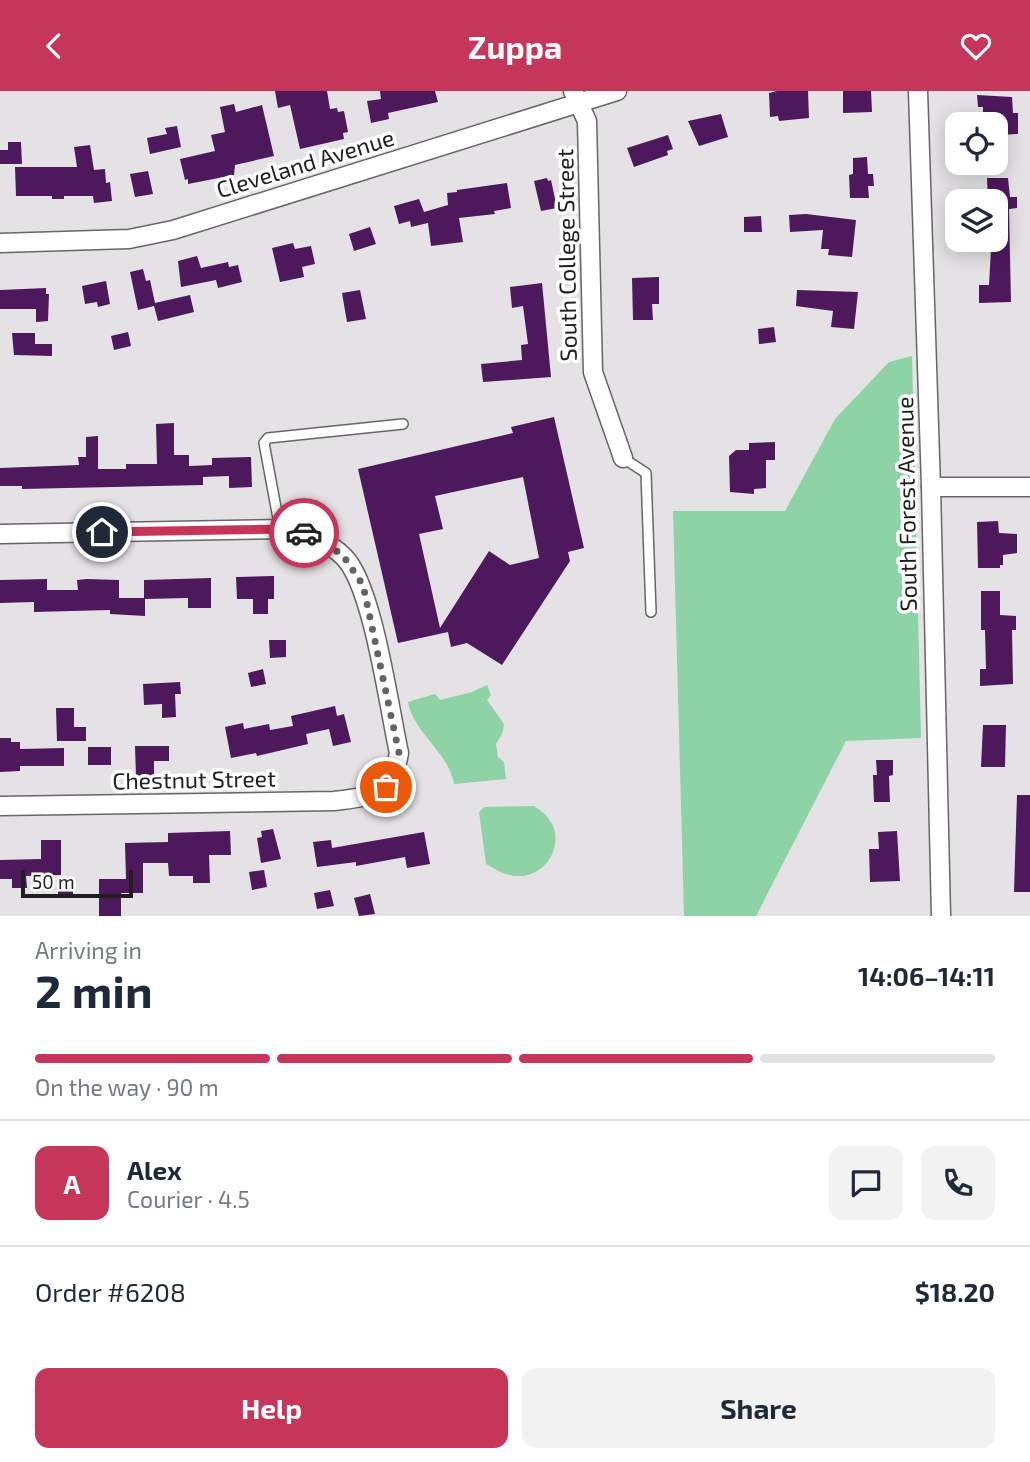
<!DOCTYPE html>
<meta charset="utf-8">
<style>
:root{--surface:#fff;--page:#f2f2f3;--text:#1f2937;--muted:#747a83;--line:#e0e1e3;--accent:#c6365a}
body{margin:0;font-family:"Exo 2",sans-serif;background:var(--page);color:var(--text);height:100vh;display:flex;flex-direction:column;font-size:26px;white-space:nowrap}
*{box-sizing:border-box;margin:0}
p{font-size:23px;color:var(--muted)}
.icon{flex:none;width:38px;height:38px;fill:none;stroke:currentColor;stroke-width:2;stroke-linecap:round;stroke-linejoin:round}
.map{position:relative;height:825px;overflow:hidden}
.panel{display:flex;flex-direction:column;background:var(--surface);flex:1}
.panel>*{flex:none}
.tools{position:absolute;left:945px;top:21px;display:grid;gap:14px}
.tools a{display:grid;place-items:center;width:63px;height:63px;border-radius:14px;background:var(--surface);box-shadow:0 4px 18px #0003;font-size:35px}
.scale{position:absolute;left:21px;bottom:18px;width:112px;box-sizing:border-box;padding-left:7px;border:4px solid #201f20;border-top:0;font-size:19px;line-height:24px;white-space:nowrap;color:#201f20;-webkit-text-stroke:5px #fff;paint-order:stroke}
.pin{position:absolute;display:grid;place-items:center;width:60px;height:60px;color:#fff;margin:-30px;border:4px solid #fff;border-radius:50%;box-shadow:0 2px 7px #0007}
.courier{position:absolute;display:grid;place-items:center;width:70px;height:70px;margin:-35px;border:5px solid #c6365a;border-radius:50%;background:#fff;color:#222;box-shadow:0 2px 9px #0007}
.head em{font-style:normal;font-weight:700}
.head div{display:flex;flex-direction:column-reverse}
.head{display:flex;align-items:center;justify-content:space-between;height:119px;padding:0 35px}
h1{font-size:46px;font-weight:700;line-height:52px}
.bar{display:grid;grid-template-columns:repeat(4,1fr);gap:10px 7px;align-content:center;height:84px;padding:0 35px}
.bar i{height:9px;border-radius:5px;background:var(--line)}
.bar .current{background:var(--accent)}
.bar p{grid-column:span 4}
.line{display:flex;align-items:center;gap:18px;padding:0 35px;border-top:2px solid var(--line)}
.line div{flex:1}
.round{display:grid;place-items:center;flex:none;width:74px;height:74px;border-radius:14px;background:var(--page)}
.cta{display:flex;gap:14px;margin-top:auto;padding:14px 35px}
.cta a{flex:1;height:80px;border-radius:14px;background:var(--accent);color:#fff;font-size:28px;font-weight:700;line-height:80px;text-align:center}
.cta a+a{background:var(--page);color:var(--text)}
header{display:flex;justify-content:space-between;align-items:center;height:91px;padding:0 35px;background:var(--accent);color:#fff;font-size:32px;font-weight:700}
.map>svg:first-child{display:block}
</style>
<header><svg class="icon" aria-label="back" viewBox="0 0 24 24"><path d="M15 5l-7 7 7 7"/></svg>Zuppa<svg class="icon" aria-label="heart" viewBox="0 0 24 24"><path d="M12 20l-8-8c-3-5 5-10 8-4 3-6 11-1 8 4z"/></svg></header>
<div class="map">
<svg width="1030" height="825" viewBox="0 0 1030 825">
<rect width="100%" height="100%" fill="#e4e2e4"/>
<g fill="#8dd3a5">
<path d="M912,265L921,647L846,650L756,825H684L673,420H785L835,328L889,271Z"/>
<path d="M487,594L491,604L487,609L504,633L502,643L496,653L498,666L504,671L506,688L454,693C449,661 414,643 408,611L435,603L440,609L472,601Z"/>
<path d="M534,715C542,720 549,726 553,735C563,759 542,787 517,785C505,785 495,778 486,773L479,721L484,716Z"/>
</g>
<g fill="#4e185d" fill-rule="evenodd">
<path d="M275,0H327L330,18L337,17L338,21L344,20L348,41L343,42L344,48L300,58L290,14L278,17Z"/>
<path d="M380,0H435L438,11L388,22L389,28L371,32L367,10L381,8Z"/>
<path d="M777,0H808L809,27L779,30L778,25L770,26L769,2Z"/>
<path d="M843,0H871L872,21L843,22Z"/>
<path d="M977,4L1012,6L1013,22H1018V43L996,44V33H983V16H978Z"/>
<path d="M234,13L236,21L262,14L274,65L235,74L234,84L188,93V88L185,89L180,68L215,60L211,44L225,41L220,16Z"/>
<path d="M721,23L728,46L699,55L688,30Z"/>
<path d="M177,35L181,56L150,63L147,47L167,43L165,37Z"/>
<path d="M668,44L673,58L667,60L668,64L634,76L627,57Z"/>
<path d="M8,51H21L22,73H0V59H8Z"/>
<path d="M90,54L94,79L105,78L106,92L110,91L112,110L94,112L93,105H64V108H52V105H16L15,76H77L74,56Z"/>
<path d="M867,66L868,83H873L874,95H868L869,107H850L849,84L853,83V67Z"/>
<path d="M148,80L153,103L135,106L130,83Z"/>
<path d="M547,87L548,90L551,89L557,117L541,120L534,90Z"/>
<path d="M987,87H1008L1010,106H1017V117L1009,118L1011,211L979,212V194H989L991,158H996V110H988Z"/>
<path d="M507,92L511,117L494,120L495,123L459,127L463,151L431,155L428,132L411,136L410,130L399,133L394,115L419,108L424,121L448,114L447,102L457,101V99Z"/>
<path d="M806,123L856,129L852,166L828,164L829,158H821L823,139L790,141L789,124Z"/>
<path d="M761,125L762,141H744V126Z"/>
<path d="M370,136L376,153L354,160L349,143Z"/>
<path d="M293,152L295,158L311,155L315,173L302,176L304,186L280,191L272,157Z"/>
<path d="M197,165L201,177L228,171L229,176L238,174L242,191L218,197L216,189L181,196L178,170Z"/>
<path d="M143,178L146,190L150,189L155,212L190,204L194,221L158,230L154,215L138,219L130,181Z"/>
<path d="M659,186V213H652L653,229H633L632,187Z"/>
<path d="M106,190L110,213L98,216L97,211L85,213L82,195Z"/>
<path d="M542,192L551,286L483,291L481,273L522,269L521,254L528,253L523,215L512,217L510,196Z"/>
<path d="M46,197V203H49L48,230L36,231V218H0V199Z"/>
<path d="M360,199L366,228L347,231L342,202Z"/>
<path d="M797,199L858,201L854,238L831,236L833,220L796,215Z"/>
<path d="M774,236L776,251L759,253L758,238Z"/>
<path d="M128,241L131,255L114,259L111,245Z"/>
<path d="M12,242H35V253H52V265L14,264Z"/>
<path d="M554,326L584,457L568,461L570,470L502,574L467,552L451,556L448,541L398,552L358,378L513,342L511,336ZM523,386L539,467L510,474L489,460L440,537L419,443L443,438L435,405Z"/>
<path d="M174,332V364H189V375L212,374V367L251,366L252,396L229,397V385L203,386V394L22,398V395H0V377L79,374L78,366H86V346L98,345V378H126V373H157L156,333Z"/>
<path d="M775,351V369H766V397L754,398V403L730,401L729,365L736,359H749V352Z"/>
<path d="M998,430L999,442L1017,443V462L1003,464V474H1000V477H978L977,431Z"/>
<path d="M274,485V508H268V523H253V508H237L236,486Z"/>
<path d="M211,487V517H188V507L145,508V525L110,523V519L34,521V511L0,512V489L47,488V499H78L77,489L87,488L119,489V507H144V489Z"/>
<path d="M981,500H1000V524L1016,525V539H1012L1013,593L980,595V578H986L985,539H981Z"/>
<path d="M269,549H286V566L270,567Z"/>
<path d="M263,578L266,593L251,596L248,582Z"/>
<path d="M180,591L181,603H175L176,626L162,627V613L144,614L143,593Z"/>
<path d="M335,615L337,625L344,623L351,651L333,655L329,638L306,643L308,653L257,665L256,662L231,667L225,636L243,632L244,638L269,633L270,639L293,635L291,625Z"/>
<path d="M56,617H74V636H86V650H57Z"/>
<path d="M983,634H1006L1005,676H981Z"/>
<path d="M0,647H11V651H20V658L64,657V675H20V680L0,681Z"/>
<path d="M135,655H169V670H154V686H136Z"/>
<rect x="88" y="656" width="23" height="18"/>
<path d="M876,669H893V684L889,685L890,711H874L873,684H877Z"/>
<path d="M1017,704H1030V801H1014Z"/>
<path d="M273,738L281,768L261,772L257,747L262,746L261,740Z"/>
<path d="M230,740L231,764H209L210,792H193V785H169L168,772H143V802H121V825H99V788H126L125,752L168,751V742Z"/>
<path d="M897,740L900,790L870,791L869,758H879L878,741Z"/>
<path d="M424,741L430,773L407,777L405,766L356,775V771L317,776L313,751L331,749L332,757Z"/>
<path d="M41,749H61V784L26,785L27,797H12V788H0V769L41,768Z"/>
<path d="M264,779L267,796L252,799L249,781Z"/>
<rect x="58" y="789" width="15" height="15"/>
<path d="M330,799L334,815L317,818L314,802Z"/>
<path d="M370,803L375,823L359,825L354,807Z"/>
</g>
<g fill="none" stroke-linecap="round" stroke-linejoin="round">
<g stroke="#676567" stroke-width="12">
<g id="lane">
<path d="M623,367L646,382L651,521"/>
<path d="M280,438L264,352L268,347L403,333"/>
</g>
</g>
<g stroke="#676567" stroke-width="21">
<g id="street">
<path d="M573,0L587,30L593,281L623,367"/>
<path d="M918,0L931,396L941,825"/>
<path d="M0,152L129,148L173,139L617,0"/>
<path d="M931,396H1030"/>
<path d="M0,443L286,438C308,443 328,450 344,466C373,495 389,617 399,662C392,703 371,706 334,710L0,715"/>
</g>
</g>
<use href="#lane" stroke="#fff" stroke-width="9"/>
<use href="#street" stroke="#fff" stroke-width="18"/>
</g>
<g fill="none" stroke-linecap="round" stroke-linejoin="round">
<path stroke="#656365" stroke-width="7" stroke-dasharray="0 12.6" d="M304,442L328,453L344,466L363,494L399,662L396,682L386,696"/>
<path stroke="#c6365a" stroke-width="9" d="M102,441L286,438L304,442"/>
</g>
<g text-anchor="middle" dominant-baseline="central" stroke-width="7" stroke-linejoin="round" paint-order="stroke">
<g font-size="23" fill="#201f20" stroke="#fff">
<text transform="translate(305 72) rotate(-17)">Cleveland Avenue</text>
<text transform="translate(566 164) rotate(-91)">South College Street</text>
<text transform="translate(906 413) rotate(-91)">South Forest Avenue</text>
<text transform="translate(194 688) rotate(-1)">Chestnut Street</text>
</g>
</g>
</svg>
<div class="tools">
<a><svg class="icon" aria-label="locate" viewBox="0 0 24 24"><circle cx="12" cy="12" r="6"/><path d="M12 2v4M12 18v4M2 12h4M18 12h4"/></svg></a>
<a><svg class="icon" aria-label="layers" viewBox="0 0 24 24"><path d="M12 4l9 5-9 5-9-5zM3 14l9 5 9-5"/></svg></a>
</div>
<div class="scale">50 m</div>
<div class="pin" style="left:386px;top:696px;background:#ea580c"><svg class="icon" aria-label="bag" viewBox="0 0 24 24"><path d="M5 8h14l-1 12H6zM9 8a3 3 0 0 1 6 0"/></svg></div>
<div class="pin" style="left:102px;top:441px;background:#1f2937"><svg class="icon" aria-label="home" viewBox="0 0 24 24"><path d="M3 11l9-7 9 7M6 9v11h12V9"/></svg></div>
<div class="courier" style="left:304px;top:442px"><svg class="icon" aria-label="car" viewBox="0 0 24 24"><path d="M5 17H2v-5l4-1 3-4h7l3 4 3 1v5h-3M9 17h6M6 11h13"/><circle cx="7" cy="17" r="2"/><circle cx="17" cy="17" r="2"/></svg></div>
</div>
<section class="panel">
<div class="head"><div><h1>2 min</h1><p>Arriving in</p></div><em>14:06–14:11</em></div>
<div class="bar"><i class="current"></i><i class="current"></i><i class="current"></i><i></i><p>On the way · 90 m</p></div>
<div class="line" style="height:126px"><b class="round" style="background:var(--accent);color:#fff">A</b><div><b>Alex</b><p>Courier · 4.5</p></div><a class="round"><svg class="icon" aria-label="chat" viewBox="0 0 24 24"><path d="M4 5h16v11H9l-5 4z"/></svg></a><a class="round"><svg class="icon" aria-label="phone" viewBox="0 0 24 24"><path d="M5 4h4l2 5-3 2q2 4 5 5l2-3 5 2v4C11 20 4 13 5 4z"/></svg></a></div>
<div class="line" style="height:91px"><div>Order #6208</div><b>$18.20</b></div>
<div class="cta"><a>Help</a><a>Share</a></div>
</section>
